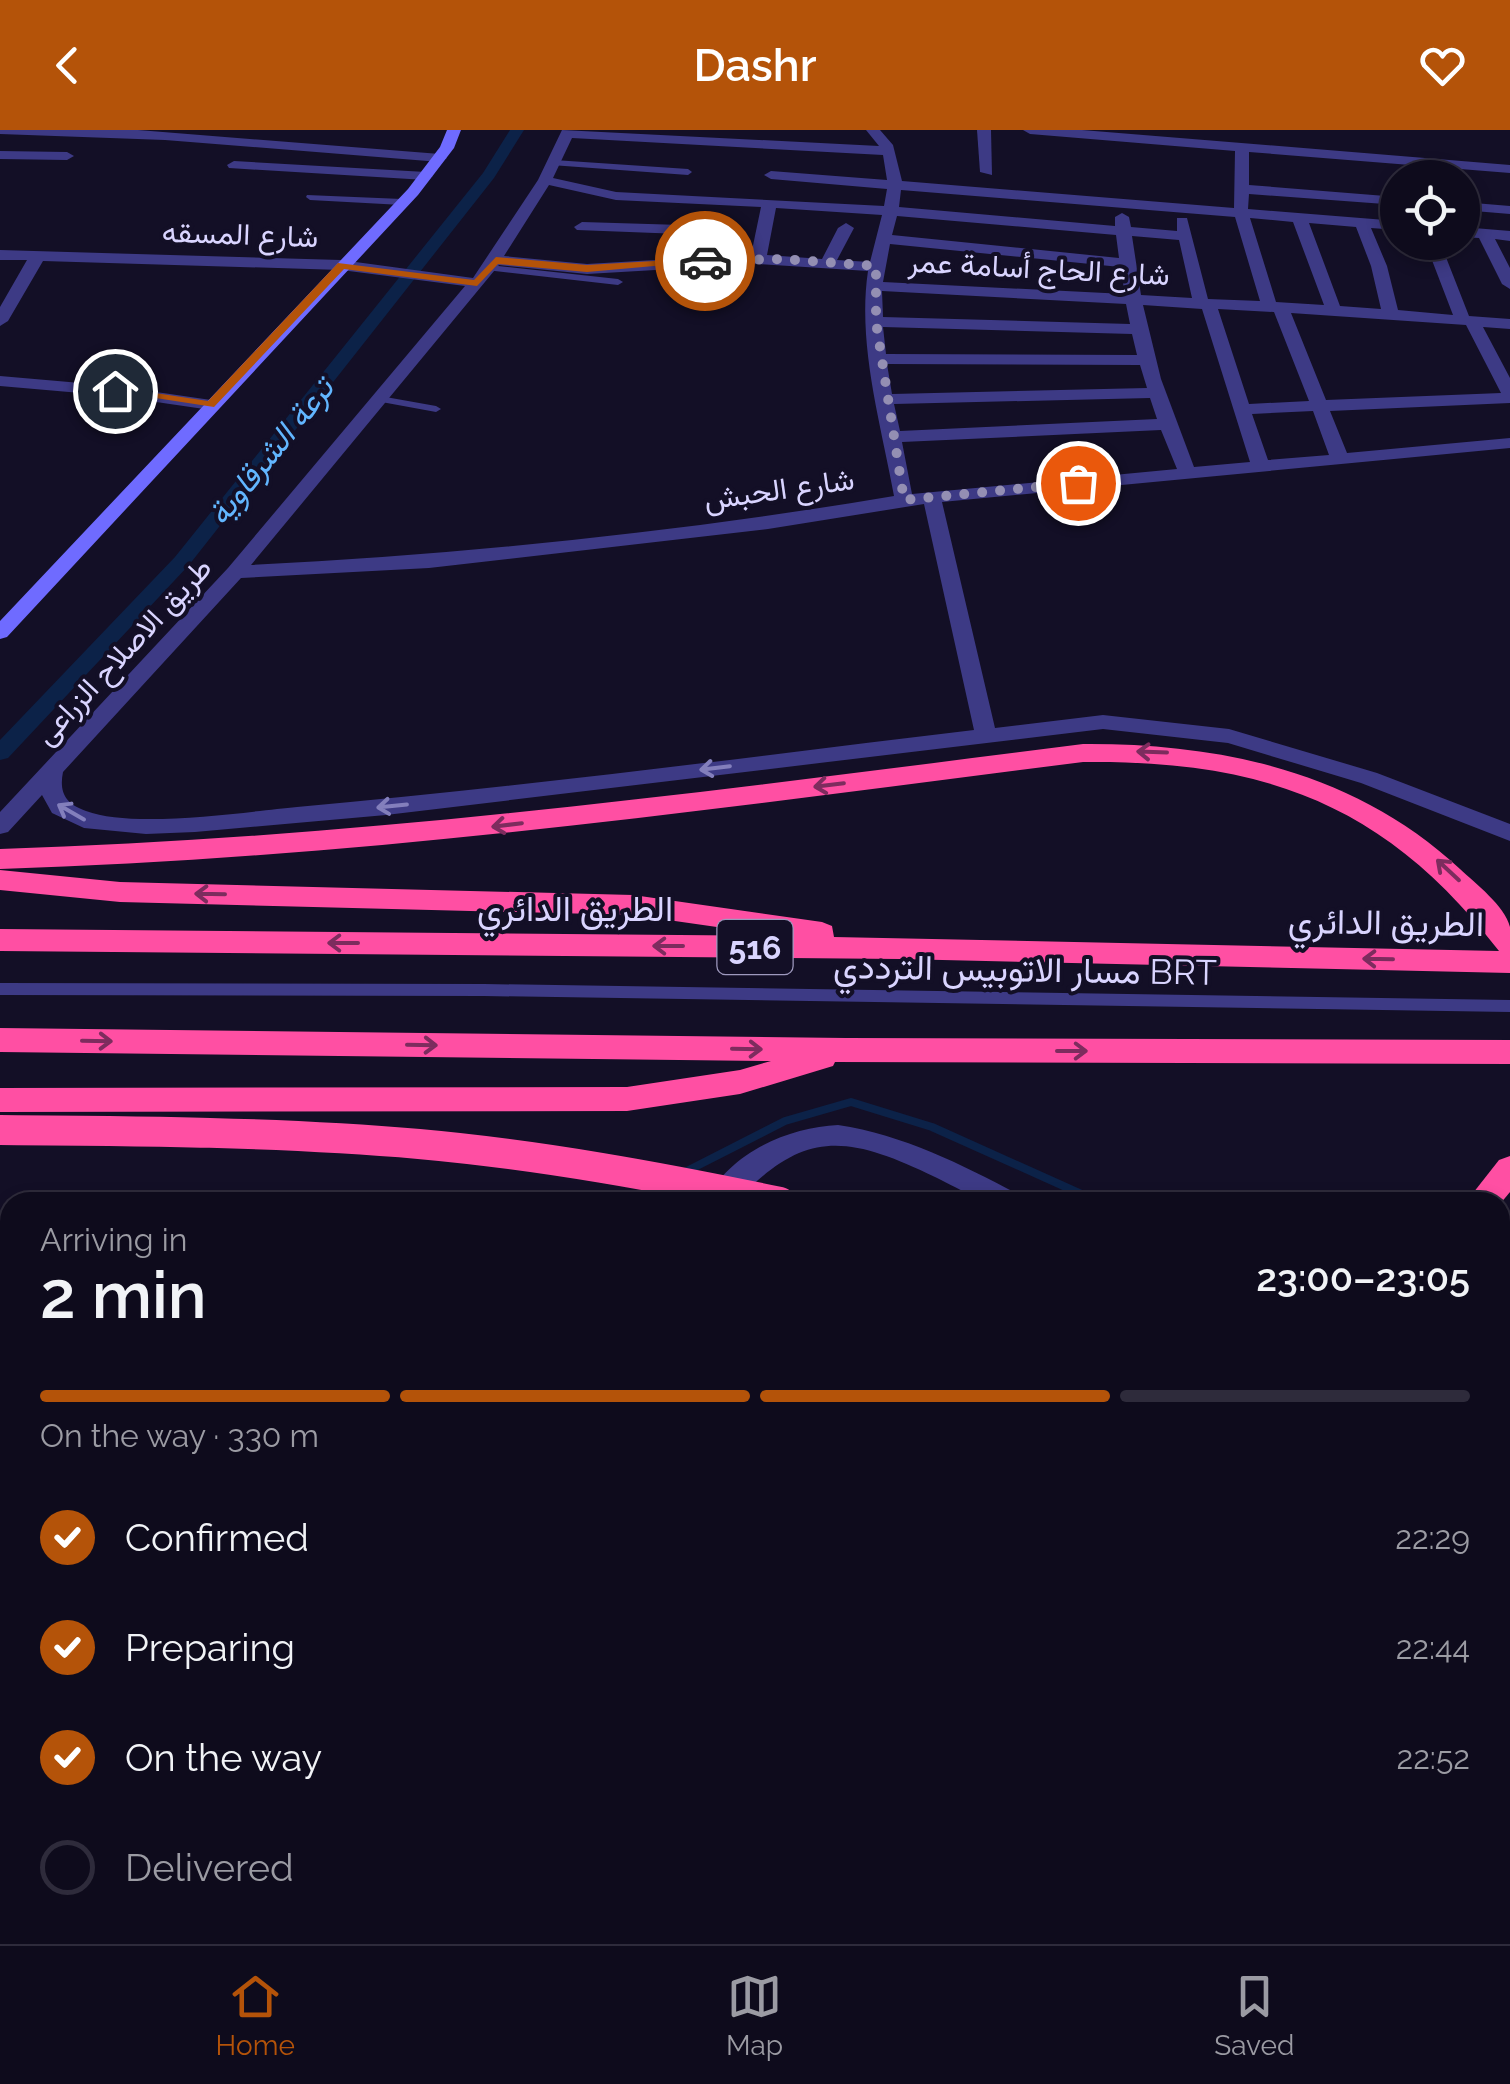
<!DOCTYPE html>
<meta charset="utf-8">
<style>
:root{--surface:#0e0b1c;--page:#1c1929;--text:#f1f3f6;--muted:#9b9ba3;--line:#2e2b3b;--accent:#b45309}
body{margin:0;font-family:Raleway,Vazirmatn,sans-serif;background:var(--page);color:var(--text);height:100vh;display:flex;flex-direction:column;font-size:38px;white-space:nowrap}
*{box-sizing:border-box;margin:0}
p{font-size:32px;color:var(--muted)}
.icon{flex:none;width:55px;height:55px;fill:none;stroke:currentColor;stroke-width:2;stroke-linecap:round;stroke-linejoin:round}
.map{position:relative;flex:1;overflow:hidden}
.drawer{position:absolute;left:0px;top:1062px;width:1510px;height:752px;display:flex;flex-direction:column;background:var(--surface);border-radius:30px 30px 0 0;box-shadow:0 5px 15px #0003,0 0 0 2px var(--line)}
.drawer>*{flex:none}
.tools{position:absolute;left:1380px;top:30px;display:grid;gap:20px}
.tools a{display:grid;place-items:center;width:100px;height:100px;border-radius:50%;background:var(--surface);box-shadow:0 5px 15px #0003,0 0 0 2px var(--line);font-size:50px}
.pin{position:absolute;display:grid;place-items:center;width:85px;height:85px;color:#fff;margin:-42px;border:5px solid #fff;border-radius:50%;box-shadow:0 2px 10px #0007}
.courier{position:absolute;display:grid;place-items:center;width:100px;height:100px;margin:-50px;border:8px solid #b45309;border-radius:50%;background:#fff;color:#222;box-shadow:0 2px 12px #0007}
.headline em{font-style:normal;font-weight:600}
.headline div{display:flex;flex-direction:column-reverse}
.headline{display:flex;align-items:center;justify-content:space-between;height:170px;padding:0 40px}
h1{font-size:65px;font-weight:600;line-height:75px}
.bar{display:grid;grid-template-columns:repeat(4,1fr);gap:15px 10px;align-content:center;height:120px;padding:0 40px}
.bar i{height:12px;border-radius:8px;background:var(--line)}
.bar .active{background:var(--accent)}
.bar p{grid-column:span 4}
ol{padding:0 40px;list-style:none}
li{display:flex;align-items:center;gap:30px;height:110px}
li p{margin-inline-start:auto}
li .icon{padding:10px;border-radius:50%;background:var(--accent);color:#fff;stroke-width:4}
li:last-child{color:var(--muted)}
li i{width:55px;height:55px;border:5px solid var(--line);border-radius:50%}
header{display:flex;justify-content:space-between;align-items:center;height:130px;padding:0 40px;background:var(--accent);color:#fff;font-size:45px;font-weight:600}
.tab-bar{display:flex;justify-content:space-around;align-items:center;height:140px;border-top:2px solid var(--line);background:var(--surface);font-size:28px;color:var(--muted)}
.tab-bar a{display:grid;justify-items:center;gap:5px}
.tab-bar .active{color:var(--accent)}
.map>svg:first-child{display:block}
</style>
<header><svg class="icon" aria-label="back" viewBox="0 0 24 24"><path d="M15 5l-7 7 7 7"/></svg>Dashr<svg class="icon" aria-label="heart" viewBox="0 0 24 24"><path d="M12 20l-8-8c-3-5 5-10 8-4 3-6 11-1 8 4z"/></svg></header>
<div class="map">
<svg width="1510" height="1814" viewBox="0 0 1510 1814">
<rect width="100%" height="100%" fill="#130f26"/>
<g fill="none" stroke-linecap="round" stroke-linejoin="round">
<g stroke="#0c2248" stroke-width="8">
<path d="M683,1043L785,991L851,972L932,997L1099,1072"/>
<path d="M650,1072L664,1057"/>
<path d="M1500,1131L1510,1130"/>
</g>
<path stroke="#0c2248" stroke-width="10" d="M0,1640L10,1634"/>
<path fill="#0c2248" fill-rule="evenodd" d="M510,0H524L494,48L189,435L8,628L0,630V610L175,427L483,43Z"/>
<g fill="#3d3a85" fill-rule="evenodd">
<path d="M554,30L688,39L692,42L688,45L551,35V31Z"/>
<path d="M307,65L402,69L406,72L402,75L310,70L306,67Z"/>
<path d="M489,135L618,149L623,152L618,155L486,140L484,138Z"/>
<path d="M380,266L436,276L441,279L436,282L376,271V267Z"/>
<path d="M0,853L484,854L1510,870V882L484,866L0,865Z"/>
<path d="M1510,1090V1105L1500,1110V1095Z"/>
</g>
<g fill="#3d3a85" fill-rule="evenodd">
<path d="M0,0H138L440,24L447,28L440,32L165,10L0,4Z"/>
<path d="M562,0L879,16L866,0H880L893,15L902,51L1234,78L1235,21L1030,4L1023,0H1082L1510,35V43L1249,22V55L1398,67V75L1249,64L1248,79L1398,91V100L1371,98L1387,136L1398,180L1453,185L1425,112H1440L1469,186L1510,189V199L1483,197L1510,248V273L1330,281L1347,323L1510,308V318L942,372L995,598L1103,585L1229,599L1377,643L1510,694V711L1361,653L1228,613L1103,599L386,685L195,702L146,704L84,698L52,683L42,665L8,702L0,704V682L228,438L465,156L341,140L43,131L8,191L0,196V177L27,130H0V120L341,130L473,148L538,50ZM572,8L883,25L887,50L771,41L764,45L771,49L887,59L884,76L616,62L553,48ZM549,55L616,70L761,77L751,125L721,127L723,101L715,96L582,92L574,97L577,100L707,105L706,127L587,134L504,126ZM901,60L1235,87L1260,171L1208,169L1187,88H1177V101L1131,97L1129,87L1122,83L1115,87V96L899,77ZM776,78L882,85L870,132L837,130L854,98L846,93L838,98L822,129L767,125ZM897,86L1116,105L1119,128L892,105ZM1250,88L1293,92L1324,175L1276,172ZM1309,93L1356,97L1371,136L1381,179L1340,176ZM1132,106L1179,110L1192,168L1141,165ZM890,114L1120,137L1125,164L883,152ZM758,134L868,141C857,214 881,294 894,366C681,402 466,424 251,435L499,135L587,144ZM882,161L1126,174L1130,194L883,187ZM1143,175L1202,179L1250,332L1194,337L1161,249ZM1218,179L1274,182L1309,271L1249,274ZM1291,183L1466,195L1501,263L1326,270ZM883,197L1132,204L1137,225L886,224ZM887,234L1140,235L1147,258L892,264ZM1150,268L1157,289L900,301L894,274ZM1313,281L1329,325L1268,330L1252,284ZM1161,300L1177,339L912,364L902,312ZM924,374L974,600C749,627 523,657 297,677C243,682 134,699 86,681C65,674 59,662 63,642L241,448L429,438L768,399Z"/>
<path d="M977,0H991L992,45L980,42Z"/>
<path d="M0,21L67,22L74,26L67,30L0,29Z"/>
<path d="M234,31L426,42L433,46L426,50L229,38L227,35Z"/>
<path d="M1462,72L1510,76V84L1462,80Z"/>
<path d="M1462,97L1510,101V111L1495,109L1510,138V159L1502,154L1479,108L1462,107Z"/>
<path d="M0,246L115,256L211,270L220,275L211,280L115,266L0,256Z"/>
<path d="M838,995C904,1005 960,1034 1018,1064L1022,1072C981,1075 970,1064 935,1047C848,1005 804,998 736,1072H706C727,1024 788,997 838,995Z"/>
<path d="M0,1156L10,1159V1183L0,1180Z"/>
<path d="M1510,1209V1235L1500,1238V1212Z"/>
<path d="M1500,1268L1510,1269V1297L1500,1296Z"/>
<path d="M10,1323V1364L0,1368V1327Z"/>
<rect x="1500" y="1358" width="10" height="30"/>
<path d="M0,1371L10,1374V1404L0,1401Z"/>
<rect x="1500" y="1464" width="10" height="32"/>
<path d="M0,1534L10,1538V1571L0,1567Z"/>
<path d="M10,1581V1617L0,1621V1585Z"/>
<rect x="1500" y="1592" width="10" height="34"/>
<path d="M10,1680V1716L0,1720V1684Z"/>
<path d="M1510,1733V1769L1500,1770V1734Z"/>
<path d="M45,1805H81L82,1814H46Z"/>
<path d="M147,1805H183L184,1814H148Z"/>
<path d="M297,1805H333L334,1814H298Z"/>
<path d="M1197,1805H1233L1232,1814H1196Z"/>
</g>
<path fill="#6f6bff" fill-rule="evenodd" d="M447,0H461L454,18L418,65L7,507L0,509V491L408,59L440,17Z"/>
<g fill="#ff4fa3" fill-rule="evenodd">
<path d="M1083,614C1221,613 1356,642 1460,739C1475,753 1505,776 1510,797C1510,810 1510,829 1510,843L899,829L0,821V799L779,806L633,785L120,772L0,760V740L120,752L633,765L822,792L832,796L834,807L1499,821C1386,674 1265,630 1083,632C723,678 364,728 0,739V719C364,708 722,660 1083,614Z"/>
<path d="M0,898L846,908L1510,910V934L835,932L833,936L740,964L627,981L0,982V958L627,957L740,940L771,931L0,922Z"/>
<path d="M1510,1026V1062L1500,1074L1466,1072L1499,1030Z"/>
</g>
<path stroke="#ff4fa3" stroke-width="30" d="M0,1000C140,1001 280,1002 419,1014C541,1025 661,1047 780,1072"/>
</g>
<defs><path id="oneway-shaft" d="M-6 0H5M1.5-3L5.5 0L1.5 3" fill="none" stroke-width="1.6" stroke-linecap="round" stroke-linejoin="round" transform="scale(2.5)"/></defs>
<g stroke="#7d2c5e">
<use href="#oneway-shaft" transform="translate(1152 622) rotate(-178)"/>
<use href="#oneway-shaft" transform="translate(829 655) rotate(173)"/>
<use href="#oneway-shaft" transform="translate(507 695) rotate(173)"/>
<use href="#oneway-shaft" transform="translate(1448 740) rotate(-137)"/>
<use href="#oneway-shaft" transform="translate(210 764) rotate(-179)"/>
<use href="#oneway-shaft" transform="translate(343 813) rotate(-180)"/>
<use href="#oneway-shaft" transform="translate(668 816) rotate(-180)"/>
<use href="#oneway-shaft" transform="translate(1378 829) rotate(-179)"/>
<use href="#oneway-shaft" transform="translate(97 911) rotate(1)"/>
<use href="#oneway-shaft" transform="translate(422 915) rotate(1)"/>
<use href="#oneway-shaft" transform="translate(747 919) rotate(1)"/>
<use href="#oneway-shaft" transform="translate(1072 921)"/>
</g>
<g stroke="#837fbc">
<use href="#oneway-shaft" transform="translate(715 638) rotate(173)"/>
<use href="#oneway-shaft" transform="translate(392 676) rotate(174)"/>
<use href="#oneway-shaft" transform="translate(71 682) rotate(-150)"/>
</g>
<path fill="#b45309" d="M496,127L587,135L705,128L710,131L587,142L498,134L477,156L344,139L214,277L110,261L115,257L208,271L338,133L474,150Z"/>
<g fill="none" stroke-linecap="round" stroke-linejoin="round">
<path stroke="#948fb3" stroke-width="10" stroke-dasharray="0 18" d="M705,131L783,129L876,136V192L904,370L1078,353"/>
</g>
<g text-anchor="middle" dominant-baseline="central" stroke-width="8" stroke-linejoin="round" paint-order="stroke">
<g font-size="30" fill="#d9d4ff" stroke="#130f26">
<text transform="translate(240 104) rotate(2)">شارع المسقه</text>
<text transform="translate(1039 138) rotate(3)">شارع الحاج أسامة عمر</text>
<text transform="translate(779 359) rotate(-8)">شارع الحبش</text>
<text transform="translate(123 521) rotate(-47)">طريق الاصلاح الزراعى</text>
</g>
<g font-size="32" font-style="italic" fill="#62b6ff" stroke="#130f26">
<text transform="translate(270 321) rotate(-51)">ترعة الشرقاوية</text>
</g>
<rect fill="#130f26" stroke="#9e99be" stroke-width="2.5" x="717.5" y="790" width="75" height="54" rx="8"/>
<g font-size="32" font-weight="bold" fill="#d9d4ff">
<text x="755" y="817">516</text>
</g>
<g font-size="35" fill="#d9d4ff" stroke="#130f26">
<text x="575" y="778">الطريق الدائري</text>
<text transform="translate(1386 792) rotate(1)">الطريق الدائري</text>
<text transform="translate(1025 839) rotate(1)">مسار الاتوبيس الترددي BRT</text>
</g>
</g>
</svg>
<div class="tools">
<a><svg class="icon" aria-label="locate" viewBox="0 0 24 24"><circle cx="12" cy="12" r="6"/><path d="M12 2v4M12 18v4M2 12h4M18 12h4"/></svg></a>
</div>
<div class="pin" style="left:1078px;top:353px;background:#ea580c"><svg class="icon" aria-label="bag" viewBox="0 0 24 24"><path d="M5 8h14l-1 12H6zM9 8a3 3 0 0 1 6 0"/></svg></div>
<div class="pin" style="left:115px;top:261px;background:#1f2937"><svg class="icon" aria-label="home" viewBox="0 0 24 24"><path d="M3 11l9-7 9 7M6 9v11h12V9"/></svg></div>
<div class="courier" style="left:705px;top:131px"><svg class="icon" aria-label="car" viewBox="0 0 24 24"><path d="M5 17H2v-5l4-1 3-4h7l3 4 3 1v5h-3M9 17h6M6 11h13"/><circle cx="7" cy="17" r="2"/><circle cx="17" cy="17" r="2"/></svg></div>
<section class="drawer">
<div class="headline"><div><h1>2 min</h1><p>Arriving in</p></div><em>23:00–23:05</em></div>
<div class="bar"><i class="active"></i><i class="active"></i><i class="active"></i><i></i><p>On the way · 330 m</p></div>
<ol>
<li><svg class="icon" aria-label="check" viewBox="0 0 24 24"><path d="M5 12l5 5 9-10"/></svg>Confirmed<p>22:29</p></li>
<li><svg class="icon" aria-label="check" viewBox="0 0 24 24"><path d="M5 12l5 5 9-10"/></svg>Preparing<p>22:44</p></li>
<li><svg class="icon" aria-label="check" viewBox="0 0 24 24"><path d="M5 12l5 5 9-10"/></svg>On the way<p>22:52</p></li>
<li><i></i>Delivered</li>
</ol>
</section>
</div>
<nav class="tab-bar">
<a class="active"><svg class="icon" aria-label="home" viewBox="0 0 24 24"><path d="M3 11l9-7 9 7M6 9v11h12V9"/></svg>Home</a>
<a><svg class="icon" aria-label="map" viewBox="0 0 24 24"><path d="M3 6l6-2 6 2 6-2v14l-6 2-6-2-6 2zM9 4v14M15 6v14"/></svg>Map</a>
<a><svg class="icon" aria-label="saved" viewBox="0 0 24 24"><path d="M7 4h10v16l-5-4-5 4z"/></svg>Saved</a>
</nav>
